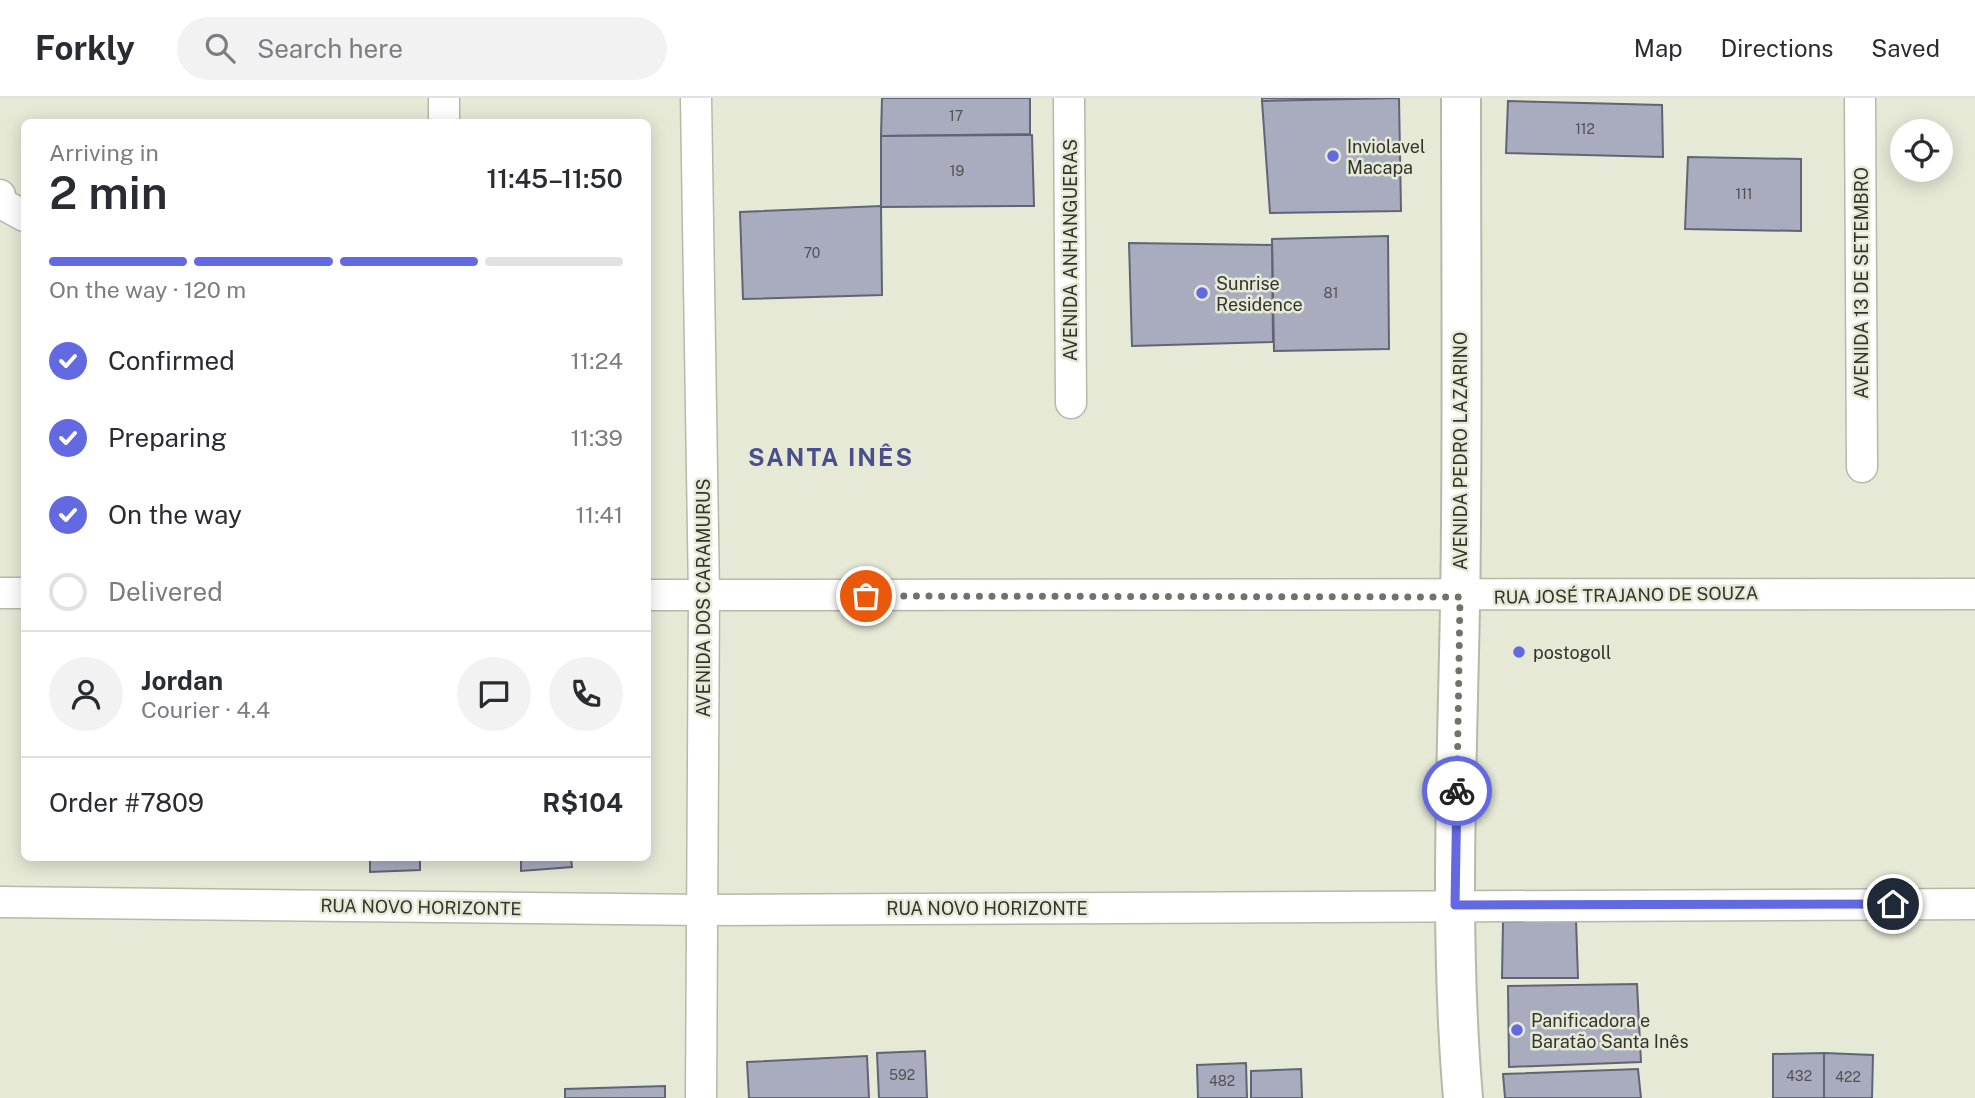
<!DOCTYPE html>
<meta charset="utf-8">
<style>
:root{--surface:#fff;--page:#f2f2f3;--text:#2b2b33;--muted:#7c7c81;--line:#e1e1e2;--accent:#6369e1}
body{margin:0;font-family:"Public Sans",sans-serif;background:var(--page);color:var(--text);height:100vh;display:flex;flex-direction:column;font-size:26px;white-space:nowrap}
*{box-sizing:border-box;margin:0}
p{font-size:23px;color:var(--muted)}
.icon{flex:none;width:38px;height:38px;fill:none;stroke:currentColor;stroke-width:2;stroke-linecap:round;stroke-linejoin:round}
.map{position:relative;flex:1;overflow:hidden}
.side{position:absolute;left:21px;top:21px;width:630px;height:742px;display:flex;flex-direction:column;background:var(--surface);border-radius:10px;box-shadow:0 4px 18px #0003}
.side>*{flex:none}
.controls{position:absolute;left:1890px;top:21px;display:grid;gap:14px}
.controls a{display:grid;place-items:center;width:63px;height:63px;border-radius:50%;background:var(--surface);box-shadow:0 4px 18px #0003;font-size:35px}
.pin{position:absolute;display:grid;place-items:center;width:60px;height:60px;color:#fff;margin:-30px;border:4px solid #fff;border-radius:50%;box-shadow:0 2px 7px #0007}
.courier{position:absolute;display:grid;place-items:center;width:70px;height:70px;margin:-35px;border:5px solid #6369e1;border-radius:50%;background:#fff;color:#222;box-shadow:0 2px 9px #0007}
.summary em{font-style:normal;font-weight:600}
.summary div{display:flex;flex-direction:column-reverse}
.summary{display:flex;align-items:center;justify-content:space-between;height:119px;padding:0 28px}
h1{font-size:46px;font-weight:600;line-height:52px}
.bar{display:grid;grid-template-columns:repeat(4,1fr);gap:10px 7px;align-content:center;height:84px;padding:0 28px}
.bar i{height:9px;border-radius:5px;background:var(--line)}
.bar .selected{background:var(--accent)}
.bar p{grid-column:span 4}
.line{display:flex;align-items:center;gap:18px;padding:0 28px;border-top:2px solid var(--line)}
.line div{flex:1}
.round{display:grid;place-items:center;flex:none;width:74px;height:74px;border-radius:37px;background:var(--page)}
ol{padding:0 28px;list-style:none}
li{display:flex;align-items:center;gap:21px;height:77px}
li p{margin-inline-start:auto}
li .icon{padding:7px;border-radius:50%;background:var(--accent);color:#fff;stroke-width:4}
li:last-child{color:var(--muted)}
li i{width:38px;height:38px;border:4px solid var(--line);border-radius:50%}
header{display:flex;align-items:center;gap:42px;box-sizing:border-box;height:98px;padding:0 35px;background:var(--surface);border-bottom:2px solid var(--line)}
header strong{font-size:33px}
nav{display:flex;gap:38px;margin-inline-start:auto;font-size:24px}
.search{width:490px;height:63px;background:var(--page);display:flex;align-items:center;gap:18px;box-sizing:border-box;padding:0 24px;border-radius:38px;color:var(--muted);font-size:26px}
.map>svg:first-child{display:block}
</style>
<header>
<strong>Forkly</strong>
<div class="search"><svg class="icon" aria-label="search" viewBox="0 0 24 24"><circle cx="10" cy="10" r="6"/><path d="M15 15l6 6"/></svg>Search here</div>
<nav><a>Map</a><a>Directions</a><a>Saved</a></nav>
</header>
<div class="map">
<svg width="1975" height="1000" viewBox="0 0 1975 1000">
<rect width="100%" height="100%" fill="#e6e9d6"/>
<g fill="#a9acbe" stroke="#616474" stroke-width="2">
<path d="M882,0H1030V36L881,38Z"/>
<path d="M1262,0H1399V2L1262,3Z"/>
<path d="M1399,0L1401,113L1270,115L1262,3Z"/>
<path d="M1508,3L1662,7L1663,59L1506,55Z"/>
<path d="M1032,37L1034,108L881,109V38Z"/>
<path d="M1688,59L1801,61V133L1685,131Z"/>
<path d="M881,108L882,197L743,201L740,114Z"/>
<path d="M1388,138L1389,251L1274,253L1272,141Z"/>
<path d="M1129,145L1272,147L1273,244L1132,248Z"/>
<path d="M370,760H420V772L370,774Z"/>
<path d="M521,760H571L572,769L521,773Z"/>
<path d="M1576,822L1578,880H1502L1503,824Z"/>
<path d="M1637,886L1641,964L1509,969L1508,888Z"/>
<path d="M925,953L927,1000H879L877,955Z"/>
<path d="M1824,955L1873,957L1872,1000H1824Z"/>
<path d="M1824,955V1000H1773V956Z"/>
<path d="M867,958L869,1000H749L747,964Z"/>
<path d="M1246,965L1247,1000H1198L1197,967Z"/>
<path d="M1301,971L1302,1000H1251V973Z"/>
<path d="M1638,971L1641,1000H1505L1503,976Z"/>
<path d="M665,988V1000H565V991Z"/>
</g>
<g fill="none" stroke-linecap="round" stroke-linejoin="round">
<g stroke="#b7b9a7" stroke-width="33">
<g id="minor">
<path d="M444,0V24"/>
<path d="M696,0L704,497L701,1000"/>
<path d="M1069,0L1071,305"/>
<path d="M1860,0L1862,369"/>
<path d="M0,97L1,105L24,118"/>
<path d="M0,495H24"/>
<path d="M648,497L1975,496"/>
<path d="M0,804L704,812L1975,806"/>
</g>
</g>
<g stroke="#b7b9a7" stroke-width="42">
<path id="secondary" d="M1461,0C1461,169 1463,339 1460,508C1457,672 1449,837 1463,1000"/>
</g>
<use href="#minor" stroke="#fff" stroke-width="30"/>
<use href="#secondary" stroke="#fff" stroke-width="38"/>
</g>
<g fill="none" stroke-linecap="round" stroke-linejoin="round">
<path stroke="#727368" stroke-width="7" stroke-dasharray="0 12.6" d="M866,498L1460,499L1457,693"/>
<path stroke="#6369e1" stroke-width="9" d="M1457,693L1455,807L1893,806"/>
</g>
<g fill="#6369e1" stroke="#e6e9d6" stroke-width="2.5">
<circle cx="1333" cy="58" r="7"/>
<circle cx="1202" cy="195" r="7"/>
<circle cx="1519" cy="554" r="7"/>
<circle cx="1517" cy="932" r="7"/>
</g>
<g text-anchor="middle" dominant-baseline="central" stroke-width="5" stroke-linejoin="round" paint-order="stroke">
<g font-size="14" fill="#505251">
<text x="956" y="18">17</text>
<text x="1585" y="31">112</text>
<text x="957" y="73">19</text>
<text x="1744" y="96">111</text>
<text x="812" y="155">70</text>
<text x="1331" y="195">81</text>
<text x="902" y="977">592</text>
<text x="1799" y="978">432</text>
<text x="1848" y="979">422</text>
<text x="1222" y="983">482</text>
</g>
<g font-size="18" fill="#33342d" stroke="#e6e9d6" text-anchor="start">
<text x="1347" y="48">Inviolavel<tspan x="1347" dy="21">Macapa</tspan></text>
<text x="1216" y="185">Sunrise<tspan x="1216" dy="21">Residence</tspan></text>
<text x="1533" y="554">postogoll</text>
<text x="1531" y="922">Panificadora e<tspan x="1531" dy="21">Baratão Santa Inês</tspan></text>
</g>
<g font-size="18" fill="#33342d" stroke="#e6e9d6">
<text transform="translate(1070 152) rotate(-90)">AVENIDA ANHANGUERAS</text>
<text transform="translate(1861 185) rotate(-90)">AVENIDA 13 DE SETEMBRO</text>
<text transform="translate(1460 353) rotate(-90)">AVENIDA PEDRO LAZARINO</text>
<text transform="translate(1626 497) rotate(-1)">RUA JOSÉ TRAJANO DE SOUZA</text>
<text transform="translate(703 500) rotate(-90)">AVENIDA DOS CARAMURUS</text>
<text transform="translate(421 809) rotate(1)">RUA NOVO HORIZONTE</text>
<text x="987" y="810">RUA NOVO HORIZONTE</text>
</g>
<g font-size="24" font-weight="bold" letter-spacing="2" fill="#484f8c" stroke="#e6e9d6">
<text x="831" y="359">SANTA INÊS</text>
</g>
</g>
</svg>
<div class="controls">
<a><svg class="icon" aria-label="locate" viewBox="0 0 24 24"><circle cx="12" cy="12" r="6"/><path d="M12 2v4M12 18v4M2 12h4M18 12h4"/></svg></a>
</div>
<div class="pin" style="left:866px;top:498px;background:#ea580c"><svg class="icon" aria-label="bag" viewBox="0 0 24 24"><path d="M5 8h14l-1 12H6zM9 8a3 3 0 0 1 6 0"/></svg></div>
<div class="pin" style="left:1893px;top:806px;background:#1f2937"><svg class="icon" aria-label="home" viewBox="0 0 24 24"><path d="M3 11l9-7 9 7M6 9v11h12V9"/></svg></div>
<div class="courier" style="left:1457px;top:693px"><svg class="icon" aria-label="bike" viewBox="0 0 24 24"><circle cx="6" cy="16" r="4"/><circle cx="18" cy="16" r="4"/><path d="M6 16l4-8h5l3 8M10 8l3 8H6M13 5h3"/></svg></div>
<section class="side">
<div class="summary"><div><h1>2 min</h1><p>Arriving in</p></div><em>11:45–11:50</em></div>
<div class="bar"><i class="selected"></i><i class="selected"></i><i class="selected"></i><i></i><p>On the way · 120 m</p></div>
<ol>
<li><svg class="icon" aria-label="check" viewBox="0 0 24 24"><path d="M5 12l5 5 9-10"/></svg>Confirmed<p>11:24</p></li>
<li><svg class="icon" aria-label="check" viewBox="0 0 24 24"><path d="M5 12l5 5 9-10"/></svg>Preparing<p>11:39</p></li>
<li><svg class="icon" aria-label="check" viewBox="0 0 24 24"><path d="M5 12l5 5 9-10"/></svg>On the way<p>11:41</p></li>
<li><i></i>Delivered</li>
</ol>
<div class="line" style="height:126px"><a class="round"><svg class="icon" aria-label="person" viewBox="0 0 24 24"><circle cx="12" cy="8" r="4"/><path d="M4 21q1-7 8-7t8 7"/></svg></a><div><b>Jordan</b><p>Courier · 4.4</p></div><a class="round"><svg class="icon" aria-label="chat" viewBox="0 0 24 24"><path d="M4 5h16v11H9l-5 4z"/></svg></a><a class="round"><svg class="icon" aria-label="phone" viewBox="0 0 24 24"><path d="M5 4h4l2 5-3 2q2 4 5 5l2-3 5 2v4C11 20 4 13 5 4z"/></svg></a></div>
<div class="line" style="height:91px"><div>Order #7809</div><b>R$104</b></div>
</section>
</div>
